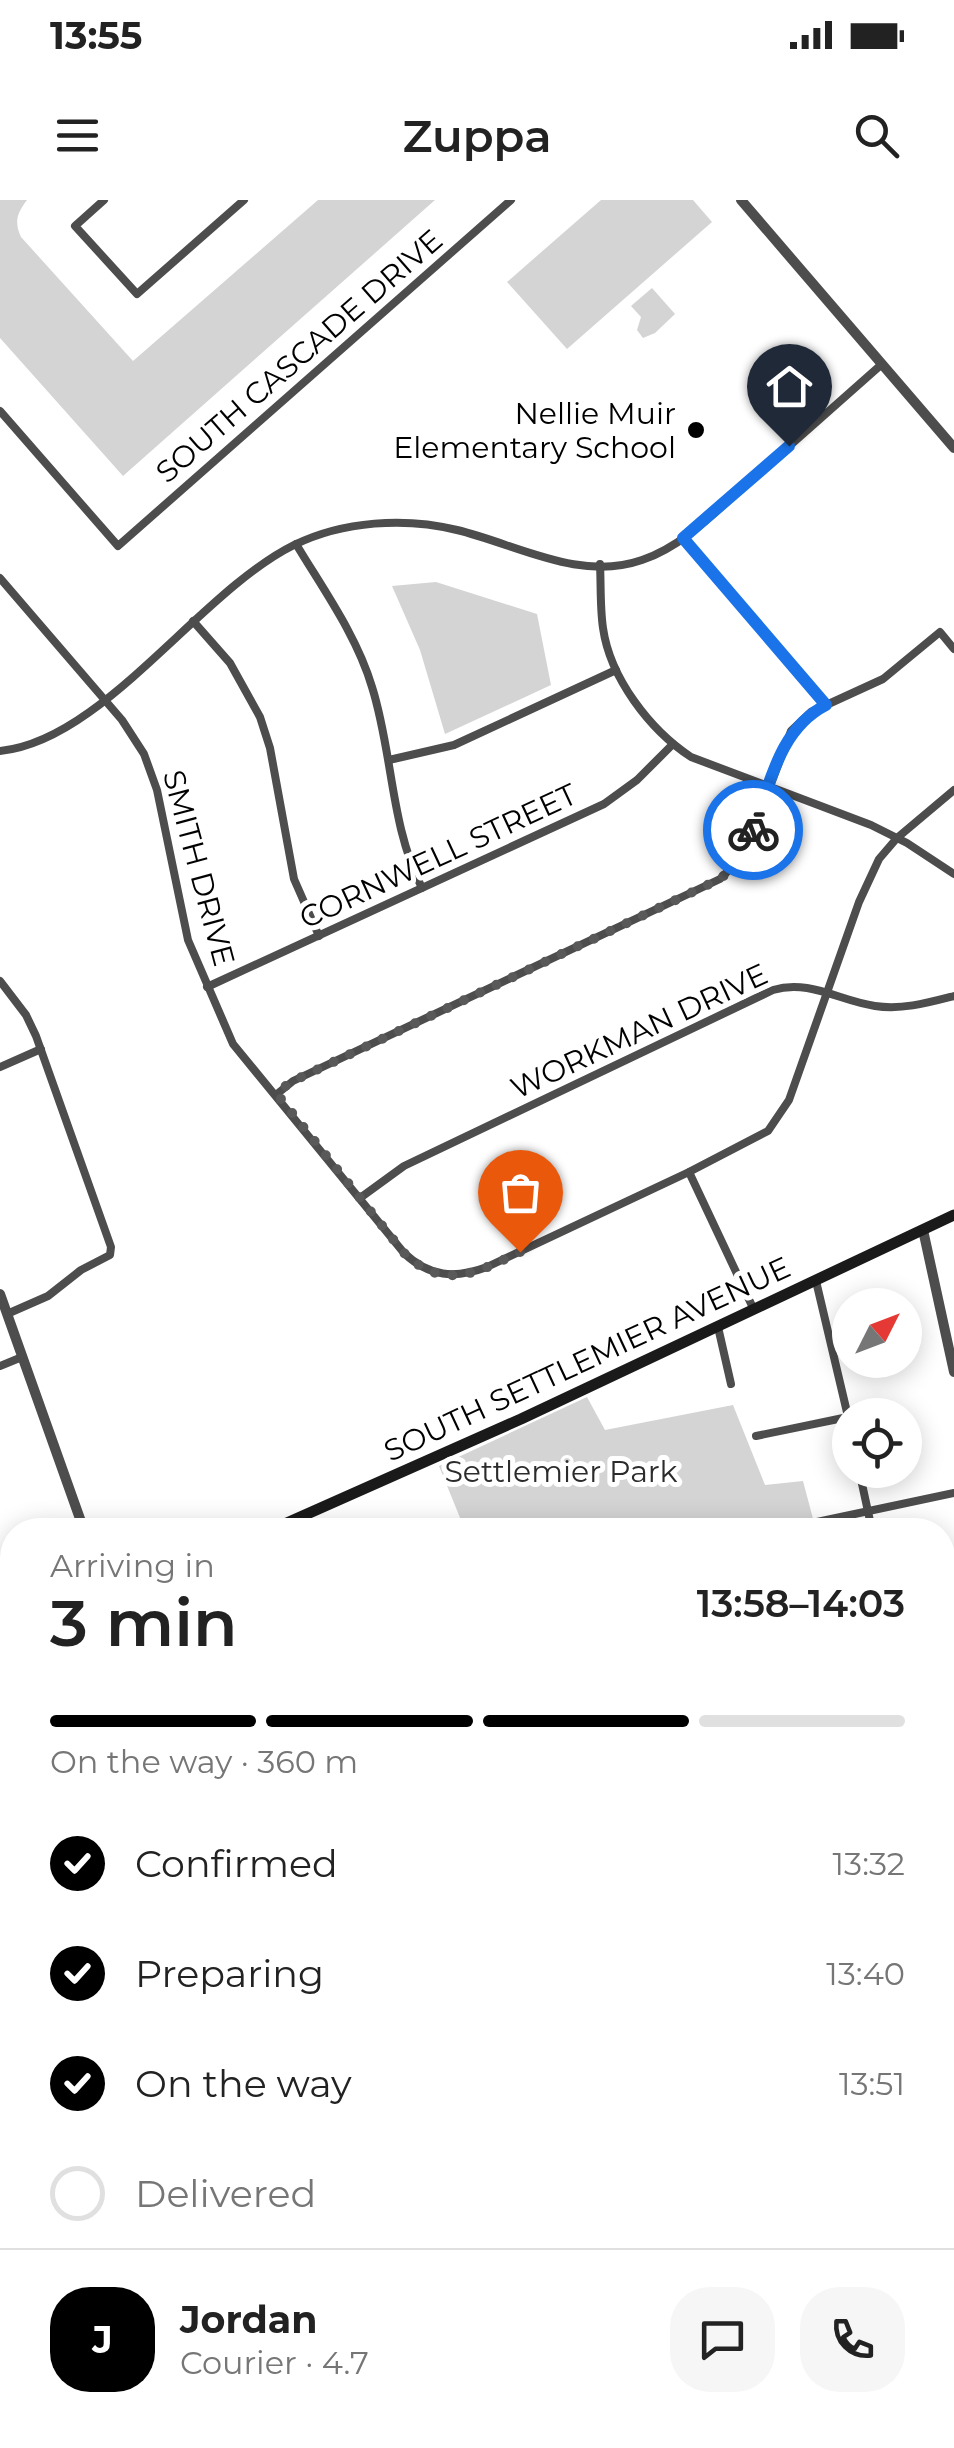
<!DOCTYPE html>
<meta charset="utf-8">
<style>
:root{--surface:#fff;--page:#f6f6f6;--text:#222;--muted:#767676;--line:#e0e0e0;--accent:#000}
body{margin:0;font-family:Montserrat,sans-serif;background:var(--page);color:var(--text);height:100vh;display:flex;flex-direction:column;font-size:38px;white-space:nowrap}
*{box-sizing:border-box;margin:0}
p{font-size:32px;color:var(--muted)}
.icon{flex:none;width:55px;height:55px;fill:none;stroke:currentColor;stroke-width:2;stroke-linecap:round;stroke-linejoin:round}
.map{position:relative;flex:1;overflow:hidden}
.sheet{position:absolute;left:0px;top:1318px;width:955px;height:932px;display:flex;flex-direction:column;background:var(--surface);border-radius:40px 40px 0 0;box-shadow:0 5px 25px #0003}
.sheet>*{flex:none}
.needle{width:65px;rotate:48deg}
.fabs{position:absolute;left:832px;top:1088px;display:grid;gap:20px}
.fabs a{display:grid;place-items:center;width:90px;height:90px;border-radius:50%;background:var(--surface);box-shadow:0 5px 25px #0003;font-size:50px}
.pin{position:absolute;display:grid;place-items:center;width:85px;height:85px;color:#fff;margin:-102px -42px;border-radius:50% 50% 50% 0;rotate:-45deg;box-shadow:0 0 10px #0007}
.pin .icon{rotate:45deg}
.courier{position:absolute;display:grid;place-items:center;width:100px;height:100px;margin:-50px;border:8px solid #1a73e8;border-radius:50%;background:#fff;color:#222;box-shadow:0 2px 12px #0007}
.overview em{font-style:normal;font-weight:600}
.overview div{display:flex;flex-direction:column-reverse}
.overview{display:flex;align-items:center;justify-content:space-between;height:170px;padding:0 50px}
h1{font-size:65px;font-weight:600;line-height:75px}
.bar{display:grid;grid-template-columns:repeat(4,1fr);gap:15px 10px;align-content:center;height:120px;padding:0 50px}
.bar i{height:12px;border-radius:8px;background:var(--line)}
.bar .current{background:var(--accent)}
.bar p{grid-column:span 4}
.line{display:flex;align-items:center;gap:25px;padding:0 50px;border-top:2px solid var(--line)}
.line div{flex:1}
.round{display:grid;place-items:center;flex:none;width:105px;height:105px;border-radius:40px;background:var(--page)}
ol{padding:0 50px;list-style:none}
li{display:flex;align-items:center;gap:30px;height:110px}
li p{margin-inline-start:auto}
li .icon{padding:10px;border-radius:50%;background:var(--accent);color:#fff;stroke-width:4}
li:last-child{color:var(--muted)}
li i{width:55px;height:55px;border:5px solid var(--line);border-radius:50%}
.status{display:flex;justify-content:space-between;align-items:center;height:70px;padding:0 50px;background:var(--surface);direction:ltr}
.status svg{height:28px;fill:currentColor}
header{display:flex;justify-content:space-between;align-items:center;height:130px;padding:0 50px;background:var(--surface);font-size:45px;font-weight:600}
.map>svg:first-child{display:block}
</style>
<div class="status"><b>13:55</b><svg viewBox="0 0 49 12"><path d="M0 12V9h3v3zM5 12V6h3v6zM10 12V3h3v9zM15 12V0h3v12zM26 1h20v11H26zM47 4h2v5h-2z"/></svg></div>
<header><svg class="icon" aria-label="menu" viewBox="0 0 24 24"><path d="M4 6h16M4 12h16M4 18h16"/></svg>Zuppa<svg class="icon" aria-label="search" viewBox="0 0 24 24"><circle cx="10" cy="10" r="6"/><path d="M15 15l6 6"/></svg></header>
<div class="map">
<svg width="954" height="2248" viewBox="0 0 954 2248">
<rect width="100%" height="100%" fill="#fff"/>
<g fill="#d4d4d4">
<path d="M0,0H27C17,13 14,22 21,37L133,161L318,0H435L123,276L0,138Z"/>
<path d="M601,0H693L712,22L567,149L507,82Z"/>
<path d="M652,88L675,114L655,133L643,138L637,130L641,117L631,106Z"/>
<path d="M436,382L537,414L551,485L445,534L420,450L392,386Z"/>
<path d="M587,1197L605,1230L733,1205L765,1285L803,1281L816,1330H465L439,1266Z"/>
</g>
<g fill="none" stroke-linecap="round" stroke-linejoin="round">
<g stroke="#4d4d4d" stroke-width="8">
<path d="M104,0L75,26L137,94L244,0"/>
<path d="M0,211L118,346L511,0"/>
<path d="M683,338L826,505"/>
<path d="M296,344C323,389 357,436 372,487C393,553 390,625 422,688"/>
<path d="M600,364C601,385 600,408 603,428C610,478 650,530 691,557L871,625L907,643L954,674"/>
<path d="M0,378L122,520L144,554L157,590L188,740L233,844L404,1053C429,1077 455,1079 487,1067L689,972L768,931L789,900L859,702L879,659L897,638L954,590"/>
<path d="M193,421L230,463L260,517L270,548L294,679L319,736"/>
<path d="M0,551C103,541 199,392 294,345C343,321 405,317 457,330C516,344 579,382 642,360C684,346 718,309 751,280C795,241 838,203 882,164"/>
<path d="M389,560L454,545L616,470"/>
<path d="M0,781L26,815L36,836L111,1047L110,1055L81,1070L48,1096L7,1114"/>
<path d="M207,787L604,604L637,580L673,544"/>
<path d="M0,867L41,849"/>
<path d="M277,894L293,881L720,679L744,655L791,531L811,512L883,479L940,432L954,449"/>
<path d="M689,972L754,1110"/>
<path d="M360,998L404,966L773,790C809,779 840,801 875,806C902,810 927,803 954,796"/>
<path d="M816,1081L850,1225"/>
<path d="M718,1127L731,1184"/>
<path d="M0,1166L22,1157"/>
<path d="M756,1236L848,1217"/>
<path d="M859,1270L872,1330"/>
<path d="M817,1322L954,1293"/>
<path d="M942,1400H954"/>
<path d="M942,1570H954"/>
<path d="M0,1582H12"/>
<path d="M0,1752H12"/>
<path d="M0,1826L12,1883"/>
<path d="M0,1975H12"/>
<path d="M0,2152L12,2140"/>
<path d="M167,2238L176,2248"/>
<path d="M401,2238L403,2248"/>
<path d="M626,2238L628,2248"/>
<path d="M818,2238L820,2248"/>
<path d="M90,2248L101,2238"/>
<path d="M279,2248L281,2238"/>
<path d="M474,2248L491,2238"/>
</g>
<g stroke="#4d4d4d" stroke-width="10">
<path d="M741,0L954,248"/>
<path d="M923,1030L954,1172"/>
<path d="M0,1094L84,1330"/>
<path d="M942,2067L954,2066"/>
</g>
<g stroke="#1a1a1a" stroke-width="11">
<path d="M271,1330L521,1219L954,1015"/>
<path d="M0,1447L12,1442"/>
<path d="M942,1524H954"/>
<path d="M0,1538H12"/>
</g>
<g stroke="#000" stroke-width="2.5" stroke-dasharray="15 5 2.5 5" stroke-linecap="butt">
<path d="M942,1541H954"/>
<path d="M0,1556H12"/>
<path d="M942,1564L954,1568"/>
</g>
</g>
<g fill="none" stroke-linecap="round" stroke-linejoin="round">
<path stroke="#595959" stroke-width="10" stroke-dasharray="0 18" d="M520,1052C478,1072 444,1092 404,1053L277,894L289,883L720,679L737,664L753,630"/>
<path stroke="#1a73e8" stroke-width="12" d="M753,630C770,584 779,529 826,505L683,338L789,246"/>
</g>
<circle fill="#000" stroke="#fff" stroke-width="4" cx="696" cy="230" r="10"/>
<g text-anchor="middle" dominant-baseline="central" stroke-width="10" stroke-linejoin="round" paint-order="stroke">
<g font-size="30" fill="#000" stroke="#fff">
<text transform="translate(299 156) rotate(-41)">SOUTH CASCADE DRIVE</text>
<text transform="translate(438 656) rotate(-25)">CORNWELL STREET</text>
<text transform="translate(199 668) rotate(75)">SMITH DRIVE</text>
<text transform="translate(639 831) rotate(-25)">WORKMAN DRIVE</text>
<text transform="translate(587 1159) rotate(-25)">SOUTH SETTLEMIER AVENUE</text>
</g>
<g font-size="30" fill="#000" stroke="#fff" text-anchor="end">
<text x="676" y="213">Nellie Muir<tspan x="676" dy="34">Elementary School</tspan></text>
</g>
<g font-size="30" fill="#2b2b2b" stroke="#fff">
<text x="561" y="1271">Settlemier Park</text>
</g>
</g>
</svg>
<div class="fabs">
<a><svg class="needle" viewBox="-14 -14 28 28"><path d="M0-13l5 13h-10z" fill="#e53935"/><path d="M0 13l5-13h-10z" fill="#767676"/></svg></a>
<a><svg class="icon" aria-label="locate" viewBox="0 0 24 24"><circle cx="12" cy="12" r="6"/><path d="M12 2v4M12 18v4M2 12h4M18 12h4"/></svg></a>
</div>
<div class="pin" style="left:520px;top:1052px;background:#ea580c"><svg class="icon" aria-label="bag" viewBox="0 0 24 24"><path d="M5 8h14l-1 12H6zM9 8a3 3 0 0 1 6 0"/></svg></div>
<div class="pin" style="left:789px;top:246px;background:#1f2937"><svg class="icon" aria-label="home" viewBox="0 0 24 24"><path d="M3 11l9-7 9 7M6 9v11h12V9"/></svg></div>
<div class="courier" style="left:753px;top:630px"><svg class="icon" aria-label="bike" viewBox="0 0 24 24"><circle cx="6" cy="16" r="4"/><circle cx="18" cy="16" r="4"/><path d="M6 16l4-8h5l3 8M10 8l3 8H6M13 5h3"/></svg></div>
<section class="sheet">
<div class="overview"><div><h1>3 min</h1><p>Arriving in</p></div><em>13:58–14:03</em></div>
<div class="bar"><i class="current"></i><i class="current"></i><i class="current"></i><i></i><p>On the way · 360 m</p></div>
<ol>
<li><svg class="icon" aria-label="check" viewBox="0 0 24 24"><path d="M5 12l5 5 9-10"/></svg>Confirmed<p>13:32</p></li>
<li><svg class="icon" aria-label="check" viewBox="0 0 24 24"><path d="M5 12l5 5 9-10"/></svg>Preparing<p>13:40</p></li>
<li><svg class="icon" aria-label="check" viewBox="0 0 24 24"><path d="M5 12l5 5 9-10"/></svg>On the way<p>13:51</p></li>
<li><i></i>Delivered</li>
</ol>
<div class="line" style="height:180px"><b class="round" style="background:var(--accent);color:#fff">J</b><div><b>Jordan</b><p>Courier · 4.7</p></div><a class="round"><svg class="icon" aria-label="chat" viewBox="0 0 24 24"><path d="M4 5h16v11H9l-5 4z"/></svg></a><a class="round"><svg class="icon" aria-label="phone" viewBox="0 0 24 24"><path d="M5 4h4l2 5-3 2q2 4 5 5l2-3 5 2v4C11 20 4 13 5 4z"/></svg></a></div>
</section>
</div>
